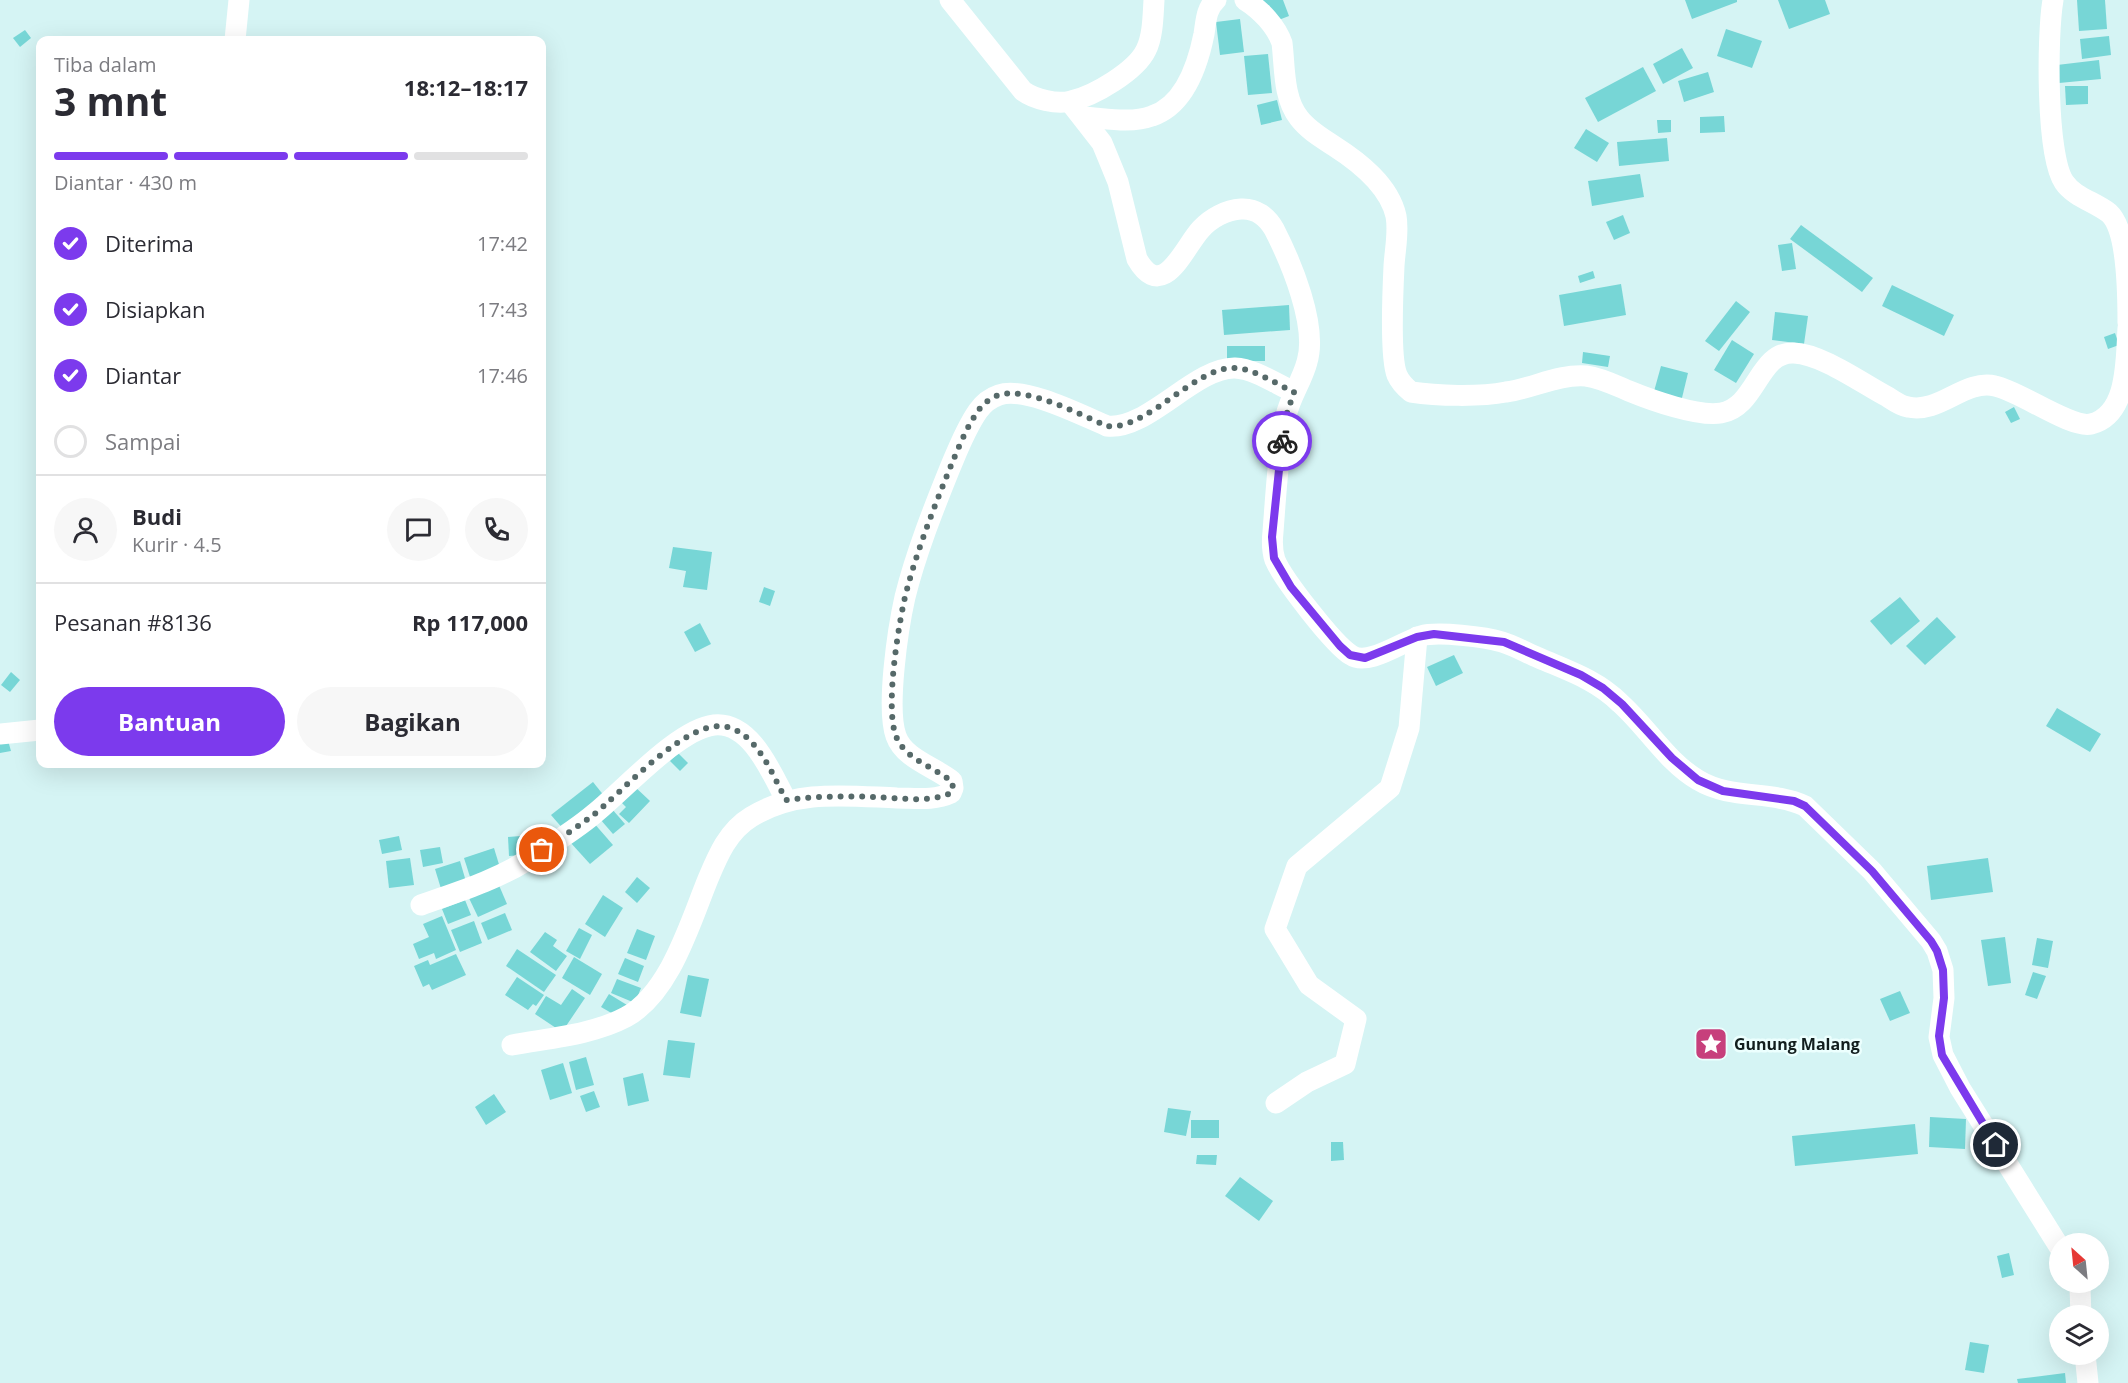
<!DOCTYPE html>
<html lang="id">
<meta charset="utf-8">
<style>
:root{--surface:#fff;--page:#f7f7f7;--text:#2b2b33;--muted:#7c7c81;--line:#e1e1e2;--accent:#7c3aed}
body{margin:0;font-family:"Open Sans",sans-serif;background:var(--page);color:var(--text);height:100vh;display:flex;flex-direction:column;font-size:22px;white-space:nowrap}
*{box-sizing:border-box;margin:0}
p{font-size:20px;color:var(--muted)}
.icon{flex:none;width:33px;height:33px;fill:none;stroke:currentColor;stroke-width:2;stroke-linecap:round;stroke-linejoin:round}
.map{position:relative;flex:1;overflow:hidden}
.panel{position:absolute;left:36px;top:36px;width:510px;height:732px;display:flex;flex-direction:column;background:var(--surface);border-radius:12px;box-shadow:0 6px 24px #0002}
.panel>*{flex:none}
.needle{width:39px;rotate:333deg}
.controls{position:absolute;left:2049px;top:1233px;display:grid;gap:12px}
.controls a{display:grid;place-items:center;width:60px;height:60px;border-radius:50%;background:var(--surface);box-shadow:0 6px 24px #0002;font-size:30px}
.pin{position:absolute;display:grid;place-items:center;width:51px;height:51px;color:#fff;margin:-26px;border:3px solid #fff;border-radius:50%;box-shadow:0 2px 6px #0007}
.courier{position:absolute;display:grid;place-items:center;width:60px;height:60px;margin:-30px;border:4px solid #7c3aed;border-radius:50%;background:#fff;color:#222;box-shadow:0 2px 8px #0007}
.summary em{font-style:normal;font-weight:700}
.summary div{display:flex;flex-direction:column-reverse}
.summary{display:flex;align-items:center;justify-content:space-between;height:102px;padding:0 18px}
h1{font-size:39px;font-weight:700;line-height:45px}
.bar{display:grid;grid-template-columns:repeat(4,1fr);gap:9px 6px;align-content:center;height:72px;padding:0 18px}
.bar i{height:8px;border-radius:4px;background:var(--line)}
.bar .active{background:var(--accent)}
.bar p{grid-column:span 4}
.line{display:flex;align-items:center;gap:15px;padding:0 18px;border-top:2px solid var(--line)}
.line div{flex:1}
.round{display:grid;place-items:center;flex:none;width:63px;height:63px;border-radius:32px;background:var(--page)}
ol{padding:0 18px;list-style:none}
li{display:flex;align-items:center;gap:18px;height:66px}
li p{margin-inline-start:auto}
li .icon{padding:6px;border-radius:50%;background:var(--accent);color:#fff;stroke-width:4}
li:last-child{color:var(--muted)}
li i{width:33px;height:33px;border:3px solid var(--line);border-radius:50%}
.primary-button{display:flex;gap:12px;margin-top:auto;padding:12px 18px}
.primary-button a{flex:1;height:69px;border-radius:36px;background:var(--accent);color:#fff;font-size:24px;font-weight:700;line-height:69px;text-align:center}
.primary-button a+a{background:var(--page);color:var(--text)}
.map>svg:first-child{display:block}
</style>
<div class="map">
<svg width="2128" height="1383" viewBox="0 0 2128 1383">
<rect width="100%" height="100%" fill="#d5f4f4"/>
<g fill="#77d6d6">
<path d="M1256,0H1283L1289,16L1276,21L1269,5L1259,9Z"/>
<path d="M1685,0H1737V2L1692,19Z"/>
<path d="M1778,0H1825L1830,14L1789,29Z"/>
<path d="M2077,0H2105L2107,29L2079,31Z"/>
<path d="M1240,19L1244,52L1220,55L1216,22Z"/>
<path d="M1726,29L1762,41L1752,68L1717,56Z"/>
<path d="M25,30L31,38L20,47L13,38Z"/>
<path d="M2109,36L2111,55L2082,59L2080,39Z"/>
<path d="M1682,48L1693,68L1663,84L1653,64Z"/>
<path d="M1268,54L1272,93L1248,95L1244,56Z"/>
<path d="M2099,60L2101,79L2059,83L2057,65Z"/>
<path d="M1643,67L1656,91L1598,122L1585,98Z"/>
<path d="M1708,72L1714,92L1684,102L1678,81Z"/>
<path d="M2065,86H2088V104L2066,105Z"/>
<path d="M1277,100L1282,120L1261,125L1257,105Z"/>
<path d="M1724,116L1725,132L1700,133V117Z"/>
<path d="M1657,120H1671V132L1658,133Z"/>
<path d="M1586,129L1609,143L1597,162L1574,148Z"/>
<path d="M1667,138L1669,161L1619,166L1617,142Z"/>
<path d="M1640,174L1644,197L1592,206L1588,181Z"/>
<path d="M1623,215L1630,233L1614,240L1606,222Z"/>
<path d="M1801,225L1873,278L1862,292L1790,239Z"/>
<path d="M1792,243L1796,269L1782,271L1778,245Z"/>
<path d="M1593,271L1595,278L1580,283L1578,276Z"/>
<path d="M1621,284L1626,315L1564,326L1559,295Z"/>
<path d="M1892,285L1954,315L1944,336L1882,306Z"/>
<path d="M1736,301L1750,312L1719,351L1705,341Z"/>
<path d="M1289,305L1290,330L1224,335L1222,310Z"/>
<path d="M1775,312L1808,316L1804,344L1772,340Z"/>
<path d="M2115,333L2119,345L2108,349L2104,337Z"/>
<path d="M1732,340L1754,354L1736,383L1714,370Z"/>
<rect x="1227" y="346" width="38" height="15"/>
<path d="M1583,352L1610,356L1608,367L1582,363Z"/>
<path d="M1661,366L1688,373L1681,402L1653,395Z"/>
<path d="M2014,407L2020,419L2011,423L2005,412Z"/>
<path d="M673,547L712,552L707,590L683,587L686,571L669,568Z"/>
<path d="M764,587L775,591L770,606L759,602Z"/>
<path d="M1900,597L1920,621L1891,645L1870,621Z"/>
<path d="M1937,617L1956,637L1925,665L1906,646Z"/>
<path d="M700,623L711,644L695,652L684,632Z"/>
<path d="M1454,655L1463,673L1436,686L1427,667Z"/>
<path d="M11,672L20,680L10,692L1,685Z"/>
<path d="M2057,708L2101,734L2090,752L2046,726Z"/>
<path d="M7,737L11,751L0,753V738Z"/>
<path d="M678,753L688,763L680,771L670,761Z"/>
<path d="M593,782L605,797L564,830L551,815Z"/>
<path d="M633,785L650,801L629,823L619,814L626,807L619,800Z"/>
<path d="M612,809L625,824L613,834L600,819Z"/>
<path d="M593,822L613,845L590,864L570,842Z"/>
<path d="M533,835L535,854L509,856L508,837Z"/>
<path d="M399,836L402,850L382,854L379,840Z"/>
<path d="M440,847L443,863L423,867L420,850Z"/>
<path d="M494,848L501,871L471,880L464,858Z"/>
<path d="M410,858L414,885L389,888L386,861Z"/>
<path d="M1988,858L1993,892L1931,900L1927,866Z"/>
<path d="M460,861L467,885L442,892L435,869Z"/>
<path d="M637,877L650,888L637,903L625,892Z"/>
<path d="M498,883L507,904L478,917L468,896Z"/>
<path d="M603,895L623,908L605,937L585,924Z"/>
<path d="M465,900L471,915L448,924L442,909Z"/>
<path d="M505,913L512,930L488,940L481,923Z"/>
<path d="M442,916L456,950L436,959L434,953L419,959L413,944L429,937L423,924Z"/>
<path d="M474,921L482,943L460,952L451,930Z"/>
<path d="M579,928L592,935L580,959L566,951Z"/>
<path d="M637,929L655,936L646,960L627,953Z"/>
<path d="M545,932L557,940L553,946L567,956L556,971L530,952Z"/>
<path d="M2005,937L2011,983L1988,986L1981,940Z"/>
<path d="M2037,938L2053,941L2048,968L2032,965Z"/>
<path d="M517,949L556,975L544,992L506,966Z"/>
<path d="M456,954L466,975L432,990L429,984L423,987L414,966L428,960L430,965Z"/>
<path d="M574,957L602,974L590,995L562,978Z"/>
<path d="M625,958L644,966L638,982L618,974Z"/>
<path d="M2033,972L2046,976L2037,999L2025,995Z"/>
<path d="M688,975L709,979L701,1017L680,1013Z"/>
<path d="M517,977L544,995L536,1006L533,1004L528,1010L505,995Z"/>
<path d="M617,979L641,988L635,1003L611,993Z"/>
<path d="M572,989L585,998L562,1032L535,1014L546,996L561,1005Z"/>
<path d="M1900,991L1910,1013L1890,1021L1880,999Z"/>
<path d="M609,994L627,1005L620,1018L601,1007Z"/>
<path d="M668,1040L695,1043L690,1078L663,1075Z"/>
<path d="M586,1057L594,1085L576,1090L569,1062Z"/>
<path d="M563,1063L572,1093L550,1100L541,1070Z"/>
<path d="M643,1073L649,1101L628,1106L623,1078Z"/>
<path d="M594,1091L600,1107L586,1112L580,1096Z"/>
<path d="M494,1094L506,1112L486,1125L475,1107Z"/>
<path d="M1168,1108L1191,1111L1186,1136L1164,1132Z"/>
<path d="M1930,1117L1966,1119L1965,1149L1929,1147Z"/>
<rect x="1191" y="1120" width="28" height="18"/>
<path d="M1915,1124L1918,1154L1795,1166L1792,1136Z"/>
<path d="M1331,1142H1343L1344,1160L1331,1161Z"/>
<path d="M1197,1155H1217L1216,1165L1196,1164Z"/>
<path d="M1240,1177L1273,1201L1259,1221L1225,1196Z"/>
<path d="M2009,1253L2014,1275L2002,1278L1997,1256Z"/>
<path d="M1970,1342L1989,1345L1984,1373L1965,1370Z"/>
<path d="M2065,1373L2066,1383H2018L2017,1379Z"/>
</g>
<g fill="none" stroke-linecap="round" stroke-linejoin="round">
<g stroke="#fff" stroke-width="21">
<path d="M950,0L1023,91C1034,99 1057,105 1071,101C1094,96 1136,71 1146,50C1153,36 1153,16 1154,0"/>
<path d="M1245,0C1261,10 1276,26 1282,43C1285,67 1283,98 1299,118C1308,130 1322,138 1334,146C1359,162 1389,185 1396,216C1399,232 1395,249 1394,266C1393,287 1390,358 1397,375C1400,382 1405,387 1411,392C1437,396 1480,397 1506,392C1534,388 1558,374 1586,376C1601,378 1615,385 1629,391C1651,400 1698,417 1721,413C1757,407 1758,351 1794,353C1822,354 1863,384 1888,397C1894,401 1901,406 1908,407C1940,414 1964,379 1995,386C2020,391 2071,429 2091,424C2128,415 2126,361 2128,328"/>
<path d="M2053,0C2047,34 2046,156 2064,182C2074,197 2095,202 2109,213C2128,230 2128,296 2128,323"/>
<path d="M235,40L239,0"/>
<path d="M1070,102L1102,143L1109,160L1118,182L1137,259C1163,304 1184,247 1201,229C1211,218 1226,210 1241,209C1256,208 1267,217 1274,229C1291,262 1318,326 1307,362C1302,381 1290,397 1286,416C1278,453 1276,493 1273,532C1272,541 1272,551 1275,560C1283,579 1334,645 1351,655C1368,667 1403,641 1421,636C1437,631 1486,637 1502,642C1515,646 1527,653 1539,658C1569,671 1597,680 1620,703C1647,727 1667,762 1698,780C1731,800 1771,790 1805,806L1872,871L1931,941L1937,951L1943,970L1944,998L1939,1037L1943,1055L1960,1088L2060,1248"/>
<path d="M1083,117C1104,118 1130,124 1152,116C1185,105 1198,64 1204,34C1206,22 1206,8 1216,0"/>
<path d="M0,734L40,730"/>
<path d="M421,905C457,892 494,881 526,861C549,846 574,831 594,814C623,791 678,729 714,725C751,721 772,774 786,800"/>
<path d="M512,1045C549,1038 592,1035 626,1017C670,993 690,923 708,879C718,855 728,831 751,817C796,789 846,796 897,798C915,798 934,801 951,793L953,788L952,781C935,767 904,759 896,736C886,708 898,628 905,597C916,553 933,510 950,468C958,449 966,428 978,411C983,404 990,398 999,395C1025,386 1081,415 1107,426C1147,431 1195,367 1235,368C1255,369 1276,384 1294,392"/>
<path d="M1276,1103L1307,1082L1345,1064L1356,1019L1309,985L1275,929L1297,866L1390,788L1409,728L1417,637"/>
<path d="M2077,1282L2080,1288L2081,1316"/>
<path d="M2085,1354L2088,1383"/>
</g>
</g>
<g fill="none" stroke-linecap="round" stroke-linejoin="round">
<path stroke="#566969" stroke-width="6" stroke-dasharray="0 10.8" d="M542,850C559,839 576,828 592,816C623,792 690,713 731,728C759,738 773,776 786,800C816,796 846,796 876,797C900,798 928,803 951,793L953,788L952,782C935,767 904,759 896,736C885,708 898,628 905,597C916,553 933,510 950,468C958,449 966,428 978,411C983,404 990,398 999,395C1026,386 1081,415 1107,426C1147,431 1195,366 1235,368C1255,369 1276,384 1294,392L1286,416L1282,441"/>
<path stroke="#7c3aed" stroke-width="8" d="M1282,441L1272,537L1274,558L1291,587L1340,646L1350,655L1365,658L1417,637L1434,634L1504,642L1581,675L1603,688L1622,704L1672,758L1698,780L1723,791L1794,801L1805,806L1872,871L1931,941L1937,951L1943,970L1944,998L1939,1036L1942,1055L1996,1145"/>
</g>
<defs>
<g id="sight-square" transform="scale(1.725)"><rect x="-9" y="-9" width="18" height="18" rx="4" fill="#c73f7c" stroke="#ecfffe"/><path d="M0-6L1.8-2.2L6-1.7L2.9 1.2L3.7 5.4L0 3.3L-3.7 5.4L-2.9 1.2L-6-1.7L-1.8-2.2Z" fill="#fff"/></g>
</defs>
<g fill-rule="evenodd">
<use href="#sight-square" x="1711" y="1044"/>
</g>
<g text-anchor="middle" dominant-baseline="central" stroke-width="5" stroke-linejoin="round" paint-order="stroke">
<g font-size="16" font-weight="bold" fill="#121e1e" stroke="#ecfffe" text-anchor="start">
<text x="1734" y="1044">Gunung Malang</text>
</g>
</g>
</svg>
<div class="controls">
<a><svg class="needle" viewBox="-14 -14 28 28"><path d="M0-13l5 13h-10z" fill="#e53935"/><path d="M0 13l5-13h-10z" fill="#7c7c81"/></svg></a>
<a><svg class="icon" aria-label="layers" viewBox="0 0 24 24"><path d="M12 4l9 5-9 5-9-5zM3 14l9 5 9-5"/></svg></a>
</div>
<div class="pin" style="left:542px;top:850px;background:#ea580c"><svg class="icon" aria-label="bag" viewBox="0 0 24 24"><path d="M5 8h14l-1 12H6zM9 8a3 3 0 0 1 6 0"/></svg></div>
<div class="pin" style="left:1996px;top:1145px;background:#1f2937"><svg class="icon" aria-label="home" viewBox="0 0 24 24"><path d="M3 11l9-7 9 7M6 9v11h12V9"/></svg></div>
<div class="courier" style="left:1282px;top:441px"><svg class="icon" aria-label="bike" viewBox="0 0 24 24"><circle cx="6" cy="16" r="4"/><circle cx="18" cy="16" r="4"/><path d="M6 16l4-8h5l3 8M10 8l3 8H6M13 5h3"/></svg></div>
<section class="panel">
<div class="summary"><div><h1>3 mnt</h1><p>Tiba dalam</p></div><em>18:12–18:17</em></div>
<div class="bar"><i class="active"></i><i class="active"></i><i class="active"></i><i></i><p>Diantar · 430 m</p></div>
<ol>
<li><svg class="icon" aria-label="check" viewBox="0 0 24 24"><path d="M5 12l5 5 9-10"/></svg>Diterima<p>17:42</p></li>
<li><svg class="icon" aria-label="check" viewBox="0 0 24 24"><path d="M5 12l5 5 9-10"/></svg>Disiapkan<p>17:43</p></li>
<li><svg class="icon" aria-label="check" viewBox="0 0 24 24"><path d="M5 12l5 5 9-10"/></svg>Diantar<p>17:46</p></li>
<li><i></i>Sampai</li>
</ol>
<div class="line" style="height:108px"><a class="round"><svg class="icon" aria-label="person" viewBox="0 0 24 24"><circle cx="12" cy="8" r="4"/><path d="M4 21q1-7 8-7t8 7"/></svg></a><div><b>Budi</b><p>Kurir · 4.5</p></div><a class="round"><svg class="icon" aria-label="chat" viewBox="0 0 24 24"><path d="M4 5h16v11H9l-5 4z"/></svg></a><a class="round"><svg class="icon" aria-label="phone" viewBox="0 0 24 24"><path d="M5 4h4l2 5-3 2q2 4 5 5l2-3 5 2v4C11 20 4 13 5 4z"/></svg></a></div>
<div class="line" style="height:78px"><div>Pesanan #8136</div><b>Rp 117,000</b></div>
<div class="primary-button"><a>Bantuan</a><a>Bagikan</a></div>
</section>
</div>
